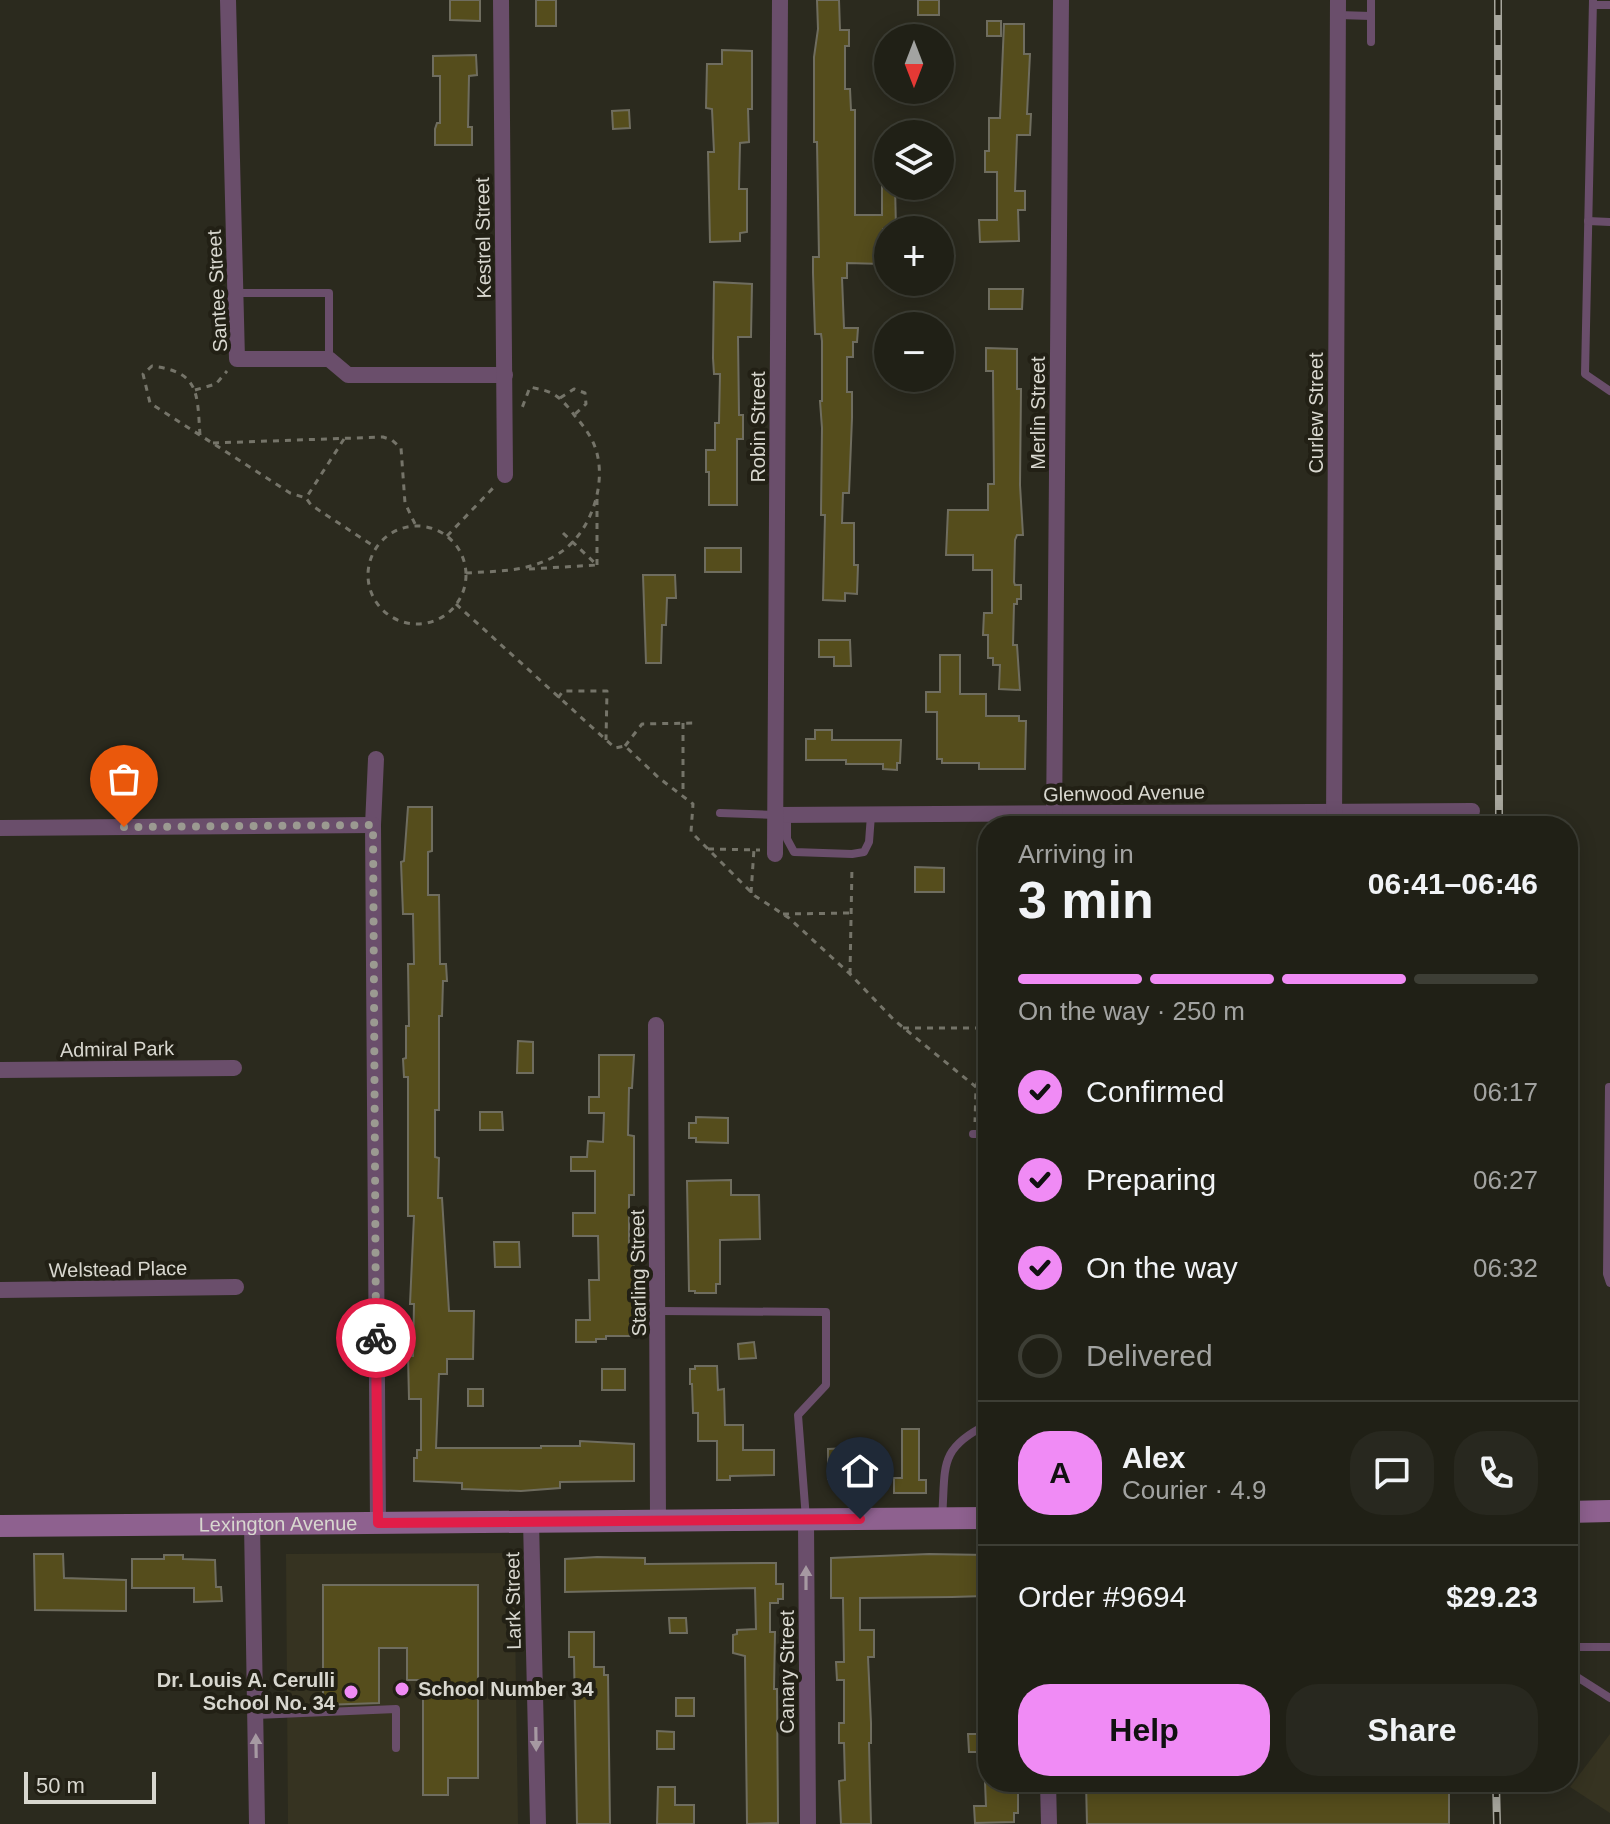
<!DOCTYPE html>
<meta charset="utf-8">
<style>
:root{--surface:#202016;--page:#28281f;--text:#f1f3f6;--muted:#a2a3a1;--line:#3d3e35;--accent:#f08bf5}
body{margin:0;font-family:Arial,sans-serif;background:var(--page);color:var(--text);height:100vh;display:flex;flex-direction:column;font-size:30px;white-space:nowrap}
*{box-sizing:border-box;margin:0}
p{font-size:26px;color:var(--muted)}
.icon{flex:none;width:44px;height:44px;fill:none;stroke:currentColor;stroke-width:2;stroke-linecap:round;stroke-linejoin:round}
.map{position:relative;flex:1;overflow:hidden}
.side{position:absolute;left:978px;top:816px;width:600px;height:976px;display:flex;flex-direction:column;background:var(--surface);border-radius:32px;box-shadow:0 4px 20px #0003,0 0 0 2px var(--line)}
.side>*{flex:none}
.needle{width:52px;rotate:180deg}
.buttons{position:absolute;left:874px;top:24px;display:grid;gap:16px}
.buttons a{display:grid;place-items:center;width:80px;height:80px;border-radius:50%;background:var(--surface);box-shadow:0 4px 20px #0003,0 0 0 2px var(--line);font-size:40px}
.scale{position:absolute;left:24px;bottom:20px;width:132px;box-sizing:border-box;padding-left:8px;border:4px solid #d8d7cf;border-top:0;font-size:22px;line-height:28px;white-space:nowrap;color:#d8d7cf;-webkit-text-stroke:6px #222015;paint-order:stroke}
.pin{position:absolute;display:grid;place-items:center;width:68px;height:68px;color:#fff;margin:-82px -34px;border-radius:50% 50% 50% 0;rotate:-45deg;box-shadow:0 0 8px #0007}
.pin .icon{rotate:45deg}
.courier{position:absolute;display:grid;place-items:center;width:80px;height:80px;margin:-40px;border:6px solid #e11d48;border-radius:50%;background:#fff;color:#222;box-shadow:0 2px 10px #0007}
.headline em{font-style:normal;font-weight:700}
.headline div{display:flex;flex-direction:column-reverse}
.headline{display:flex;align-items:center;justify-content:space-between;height:136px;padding:0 40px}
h1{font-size:52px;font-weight:700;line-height:60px}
.bar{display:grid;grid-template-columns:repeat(4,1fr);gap:12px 8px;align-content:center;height:96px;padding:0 40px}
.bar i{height:10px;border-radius:6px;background:var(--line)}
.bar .on{background:var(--accent)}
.bar p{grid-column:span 4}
.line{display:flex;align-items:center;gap:20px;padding:0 40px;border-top:2px solid var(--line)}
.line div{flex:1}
.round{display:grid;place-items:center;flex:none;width:84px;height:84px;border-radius:32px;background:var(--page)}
ol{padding:0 40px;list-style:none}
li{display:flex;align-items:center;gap:24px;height:88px}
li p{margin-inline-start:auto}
li .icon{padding:8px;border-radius:50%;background:var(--accent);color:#111;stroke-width:4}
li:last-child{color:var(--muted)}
li i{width:44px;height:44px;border:4px solid var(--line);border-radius:50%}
.button{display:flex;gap:16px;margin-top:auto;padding:16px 40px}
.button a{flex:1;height:92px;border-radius:32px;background:var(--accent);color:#111;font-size:32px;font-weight:700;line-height:92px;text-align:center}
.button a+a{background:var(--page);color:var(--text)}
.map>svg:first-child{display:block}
</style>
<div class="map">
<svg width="1610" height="1824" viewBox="0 0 1610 1824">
<rect width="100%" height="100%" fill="#2b2a1e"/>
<g fill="#363321">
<path d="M514,1553L518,1824H288L286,1554Z"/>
<path d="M1610,1734V1813L1570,1787Z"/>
</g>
<g fill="#554d1c" stroke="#6f6d5f" stroke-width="2">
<path d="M450,0H480V21L450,20Z"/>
<rect x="536" y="0" width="20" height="26"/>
<path d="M817,0H839L840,30H849V46H845V89H850L851,110H855V215H882V186H895L896,229H883V264L847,263V278H842L844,328H858L857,342H853V357H847V392H852V418L849,493H843L842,523H854V565H858L857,594L845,593V601L823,600L825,515H821L822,428L820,401H822V341L821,334H815L813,273V257H819L817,142H814V57L818,29Z"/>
<rect x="918" y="0" width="21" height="15"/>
<rect x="987" y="21" width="14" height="15"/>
<path d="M1004,24H1024V54H1030L1027,114H1031L1030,135H1017L1015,191H1025V210H1018L1019,241L980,242L979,220H997V172H985V151H989V118H1000Z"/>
<path d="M722,50L752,51V109H748L749,142L740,143L739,189H747V232L740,233V241L710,242L708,152H714L712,109L706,108L707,64H722Z"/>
<path d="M476,55L477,75L469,76L468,127H472V145H435V129L437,123H440V76H433V56Z"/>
<path d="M629,110L630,128L613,129L612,111Z"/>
<path d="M714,282L752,284L751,337H738L739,415H743V439H737V505H709V472H706V450H715V423H719L720,374H714L713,358Z"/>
<path d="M989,289H1023L1022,309H989Z"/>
<path d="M986,348L1017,349V389H1021L1020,485L1023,535H1017L1015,540L1014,582L1015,585H1021V599H1017V604H1014L1013,645H1017L1020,690L999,689L1000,665H993V658H988V635H983L984,613H992V570H973V555H946L948,510H988V484H994L993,371H986Z"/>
<rect x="705" y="548" width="36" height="24"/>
<path d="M643,575H675L676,598H667L666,625H662L661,663H646Z"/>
<path d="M819,640H850L851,666H834V657H819Z"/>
<path d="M940,655H960V694H986V716H1019V721H1026L1025,769H979V763H942V759H937V712H926V692H940Z"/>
<path d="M815,730H832V740H901L900,763H897V770L883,769V764H846V760H806V739H815Z"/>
<path d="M408,807H432V851L428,852V895H439L440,964H446L447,981H443L442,1016H439V1110H435V1157L439,1158L438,1198H442L449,1311H474L473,1359H447V1374H439L436,1448H541V1446H580V1441L634,1444V1481L560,1482V1488L521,1491L462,1489V1483L414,1481V1458H417V1450H421V1399H409L408,1356H413L414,1304H410L414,1216H408V1077H404L403,1059L406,1058V1026H409L408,964H414L413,914H403L401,862L404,861Z"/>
<path d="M915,867L944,868V892H915Z"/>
<path d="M518,1041L533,1042V1073H517Z"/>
<path d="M599,1055H634L632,1088H629L628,1135L634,1136V1195H629V1252H634V1336H606V1339H596V1342H576V1320H590L589,1280H599L598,1236H573V1213H595V1171H571V1157H587L588,1141L603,1142L604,1113H589V1097H599Z"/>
<path d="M480,1112H502L503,1130H480Z"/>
<path d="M696,1117L728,1118V1143L696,1142V1138H689V1123H696Z"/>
<path d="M731,1180V1195H759L760,1239L720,1240V1284H716V1293H695V1291H689L687,1181Z"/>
<path d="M494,1242H519L520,1267H495Z"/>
<path d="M754,1342L756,1358L739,1359L738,1344Z"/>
<path d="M695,1366H717L718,1390L724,1389L725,1425H743V1450H774V1475L730,1476V1480H717V1441H698V1413H693L692,1384H690V1369H695Z"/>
<rect x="602" y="1369" width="23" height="21"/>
<rect x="468" y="1389" width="15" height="17"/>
<path d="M902,1429H919V1480H926V1493H894V1478H902Z"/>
<path d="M849,1448V1478L828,1479V1449Z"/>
<path d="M34,1554H63L64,1578L126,1580V1611L35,1610Z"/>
<path d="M929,1554L987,1555V1593H984V1596L952,1597L860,1598V1630H874V1657H868L871,1723V1743H869L871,1824H841L839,1781L845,1780L844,1743H839V1723H844V1680H837L836,1662H844L843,1598H831V1558Z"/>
<path d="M164,1555H183V1559L215,1560L216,1587H221L222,1601L194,1602V1588H132V1559H164Z"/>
<path d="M597,1557L645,1558V1564L776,1563V1584H783V1599H778V1603H770V1632H775L774,1689H777L778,1823L747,1824L745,1656L733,1653V1635L737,1634V1630L756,1629L755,1588L565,1592V1559Z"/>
<path d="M323,1585H478V1778H448V1795H423V1680H407V1648H379V1703L323,1705Z"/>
<path d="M669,1618H686L687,1633H670Z"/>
<path d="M569,1632H594V1667H604V1675H608L610,1824H577L574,1657H569Z"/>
<rect x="676" y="1698" width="18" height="18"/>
<path d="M657,1731L674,1732V1749H657Z"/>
<path d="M968,1734H988V1752H969Z"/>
<path d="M985,1782H1018V1813H1014V1822L975,1823L974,1806H986Z"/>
<path d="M1086,1782H1431V1791H1449V1824H1087Z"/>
<path d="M658,1787H675V1805H694V1824H657Z"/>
</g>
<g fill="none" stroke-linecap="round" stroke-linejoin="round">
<g stroke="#757469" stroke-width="3" stroke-dasharray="6 6" stroke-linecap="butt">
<path d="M195,390L216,384L227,371"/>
<path d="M560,398L574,389L585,393L586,404L574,415"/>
<path d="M200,435C197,393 200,372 152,366L143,374L150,403L290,493L306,498"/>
<path d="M344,439L306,498L311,505L375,547"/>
<path d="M213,443L383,437L392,440L401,448L405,503L416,526"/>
<circle cx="417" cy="575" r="49"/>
<path d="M563,533L597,565"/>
<path d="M447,536L494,487"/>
<path d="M597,565V497"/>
<path d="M529,569L597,565"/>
<path d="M466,573C498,571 533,572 561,552C591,532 608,482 595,447C591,436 583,425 575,416C569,408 562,399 553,394C546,390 538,389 530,387L522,408"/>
<path d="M456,604L615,748L625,746L659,778L693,804L691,832L755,896L789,918L850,974L894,1020L976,1087L975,1122"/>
<path d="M558,698L563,691H607L606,740"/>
<path d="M683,723V795"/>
<path d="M625,746L642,724L695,723"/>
<path d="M708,849L760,850"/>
<path d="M751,893L754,849"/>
<path d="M783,914L851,913"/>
<path d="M850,974L852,866"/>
<path d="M903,1028H980V1072L976,1087"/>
</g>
<g stroke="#6a4e6b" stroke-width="8">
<path d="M1593,0L1585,374L1610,391"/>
<path d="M1593,5H1610"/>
<path d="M1338,15L1371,16"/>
<path d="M1371,42V0"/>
<path d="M1588,221L1610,222"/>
<path d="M235,293H329V358"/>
<path d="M720,813L775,815"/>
<path d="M787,815V839L794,852L852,854L864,852L869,842L871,815"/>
<path d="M1609,1087L1607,1274L1610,1283"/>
<path d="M973,1134H988"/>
<path d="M659,1311L826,1312V1385L798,1415L806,1519"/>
<path d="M1569,1515L1574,1675L1610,1698"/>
<path d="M942,1518C946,1467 937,1449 988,1424"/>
<path d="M1573,1647H1610"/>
<path d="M256,1715L396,1709V1748"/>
</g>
<g stroke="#6a4e6b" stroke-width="16">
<path d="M228,0L237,359H329L348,375H505"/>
<path d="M501,0L505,475"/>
<path d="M376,759L373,825L378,1523"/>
<path d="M776,815L1472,811"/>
<path d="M1054,826L1061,0"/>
<path d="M1334,826L1338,0"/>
<path d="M0,828L373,825"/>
<path d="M775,854L780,0"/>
<path d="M656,1025L658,1521"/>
<path d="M0,1070L234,1068"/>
<path d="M0,1290L236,1287"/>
<path d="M806,1520L808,1824"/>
<path d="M531,1521L538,1824"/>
<path d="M252,1524L257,1824"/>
<path d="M1048,1782L1049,1824"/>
</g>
<g stroke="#8e618f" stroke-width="22">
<path d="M1568,1512L1610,1511"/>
<path id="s1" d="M0,1526L988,1518"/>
</g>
<g stroke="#a7a69d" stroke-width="8">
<g id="rail">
<path d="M1498,0L1499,826"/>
<path d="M1496,1782L1497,1824"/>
</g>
</g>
<use href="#rail" stroke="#222015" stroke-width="5" stroke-dasharray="15" stroke-linecap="butt"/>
</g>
<defs><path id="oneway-solid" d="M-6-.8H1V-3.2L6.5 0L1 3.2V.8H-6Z" transform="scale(2)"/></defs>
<g fill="#a699a2">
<use href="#oneway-solid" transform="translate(806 1578) rotate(-90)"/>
<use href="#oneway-solid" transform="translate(536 1739) rotate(89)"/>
<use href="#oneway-solid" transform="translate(256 1746) rotate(-91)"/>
</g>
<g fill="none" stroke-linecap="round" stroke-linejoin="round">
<path stroke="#9b9a91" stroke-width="8" stroke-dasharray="0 14.4" d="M124,827L373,825L376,1338"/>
<path stroke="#e11d48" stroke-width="10" d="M376,1338L378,1523L860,1519"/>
</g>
<g fill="#f08bf5" stroke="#222015" stroke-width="3">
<circle cx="402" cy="1689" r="8"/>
<circle cx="351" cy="1692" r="8"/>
</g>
<g text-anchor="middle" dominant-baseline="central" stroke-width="8" stroke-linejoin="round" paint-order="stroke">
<g font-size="20" fill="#d8d7cf" stroke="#222015">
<text transform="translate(483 238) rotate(-91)">Kestrel Street</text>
<text transform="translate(217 291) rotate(-93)">Santee Street</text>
<text transform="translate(1038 413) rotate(-90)">Merlin Street</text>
<text transform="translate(1316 413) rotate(-90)">Curlew Street</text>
<text transform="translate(758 427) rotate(-90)">Robin Street</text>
<text transform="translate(1124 793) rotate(-1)">Glenwood Avenue</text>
<text transform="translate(117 1049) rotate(-1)">Admiral Park</text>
<text transform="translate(118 1269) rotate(-1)">Welstead Place</text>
<text transform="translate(638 1273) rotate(-91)">Starling Street</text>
<text stroke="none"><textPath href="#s1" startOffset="278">Lexington Avenue</textPath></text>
<text transform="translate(513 1601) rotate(-91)">Lark Street</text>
<text transform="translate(787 1672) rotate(-90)">Canary Street</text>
</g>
<g font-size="20" font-weight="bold" fill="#d8d7cf" stroke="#222015" text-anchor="end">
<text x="335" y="1680">Dr. Louis A. Cerulli<tspan x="335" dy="23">School No. 34</tspan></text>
<text x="418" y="1689" text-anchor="start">School Number 34</text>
</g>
</g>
</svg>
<div class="buttons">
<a><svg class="needle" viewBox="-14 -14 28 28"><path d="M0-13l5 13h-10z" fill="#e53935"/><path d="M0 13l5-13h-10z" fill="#a2a3a1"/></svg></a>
<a><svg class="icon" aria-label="layers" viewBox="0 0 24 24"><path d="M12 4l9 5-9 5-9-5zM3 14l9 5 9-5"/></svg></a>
<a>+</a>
<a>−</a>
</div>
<div class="scale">50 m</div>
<div class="pin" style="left:124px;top:827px;background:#ea580c"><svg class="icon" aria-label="bag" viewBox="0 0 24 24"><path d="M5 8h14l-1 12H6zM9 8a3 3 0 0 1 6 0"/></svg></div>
<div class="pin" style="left:860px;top:1519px;background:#1f2937"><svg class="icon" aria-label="home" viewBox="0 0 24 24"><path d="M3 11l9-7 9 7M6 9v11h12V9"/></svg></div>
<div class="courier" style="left:376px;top:1338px"><svg class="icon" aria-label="bike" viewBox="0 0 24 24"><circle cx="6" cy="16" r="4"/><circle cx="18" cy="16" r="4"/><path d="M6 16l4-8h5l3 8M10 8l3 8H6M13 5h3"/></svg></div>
<section class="side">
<div class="headline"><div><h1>3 min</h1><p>Arriving in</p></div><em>06:41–06:46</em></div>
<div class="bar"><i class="on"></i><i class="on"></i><i class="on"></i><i></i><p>On the way · 250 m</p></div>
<ol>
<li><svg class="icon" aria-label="check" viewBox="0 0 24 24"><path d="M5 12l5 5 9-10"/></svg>Confirmed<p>06:17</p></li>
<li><svg class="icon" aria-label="check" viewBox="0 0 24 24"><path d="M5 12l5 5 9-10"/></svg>Preparing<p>06:27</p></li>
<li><svg class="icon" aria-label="check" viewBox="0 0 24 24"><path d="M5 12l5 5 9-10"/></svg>On the way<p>06:32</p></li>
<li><i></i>Delivered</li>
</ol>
<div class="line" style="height:144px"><b class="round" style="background:var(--accent);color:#111">A</b><div><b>Alex</b><p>Courier · 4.9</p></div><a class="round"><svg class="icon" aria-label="chat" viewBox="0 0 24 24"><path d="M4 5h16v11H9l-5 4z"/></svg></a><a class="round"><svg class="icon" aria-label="phone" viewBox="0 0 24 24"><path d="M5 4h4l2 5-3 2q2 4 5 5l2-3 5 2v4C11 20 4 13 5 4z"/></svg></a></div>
<div class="line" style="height:104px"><div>Order #9694</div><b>$29.23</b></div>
<div class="button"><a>Help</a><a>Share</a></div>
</section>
</div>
